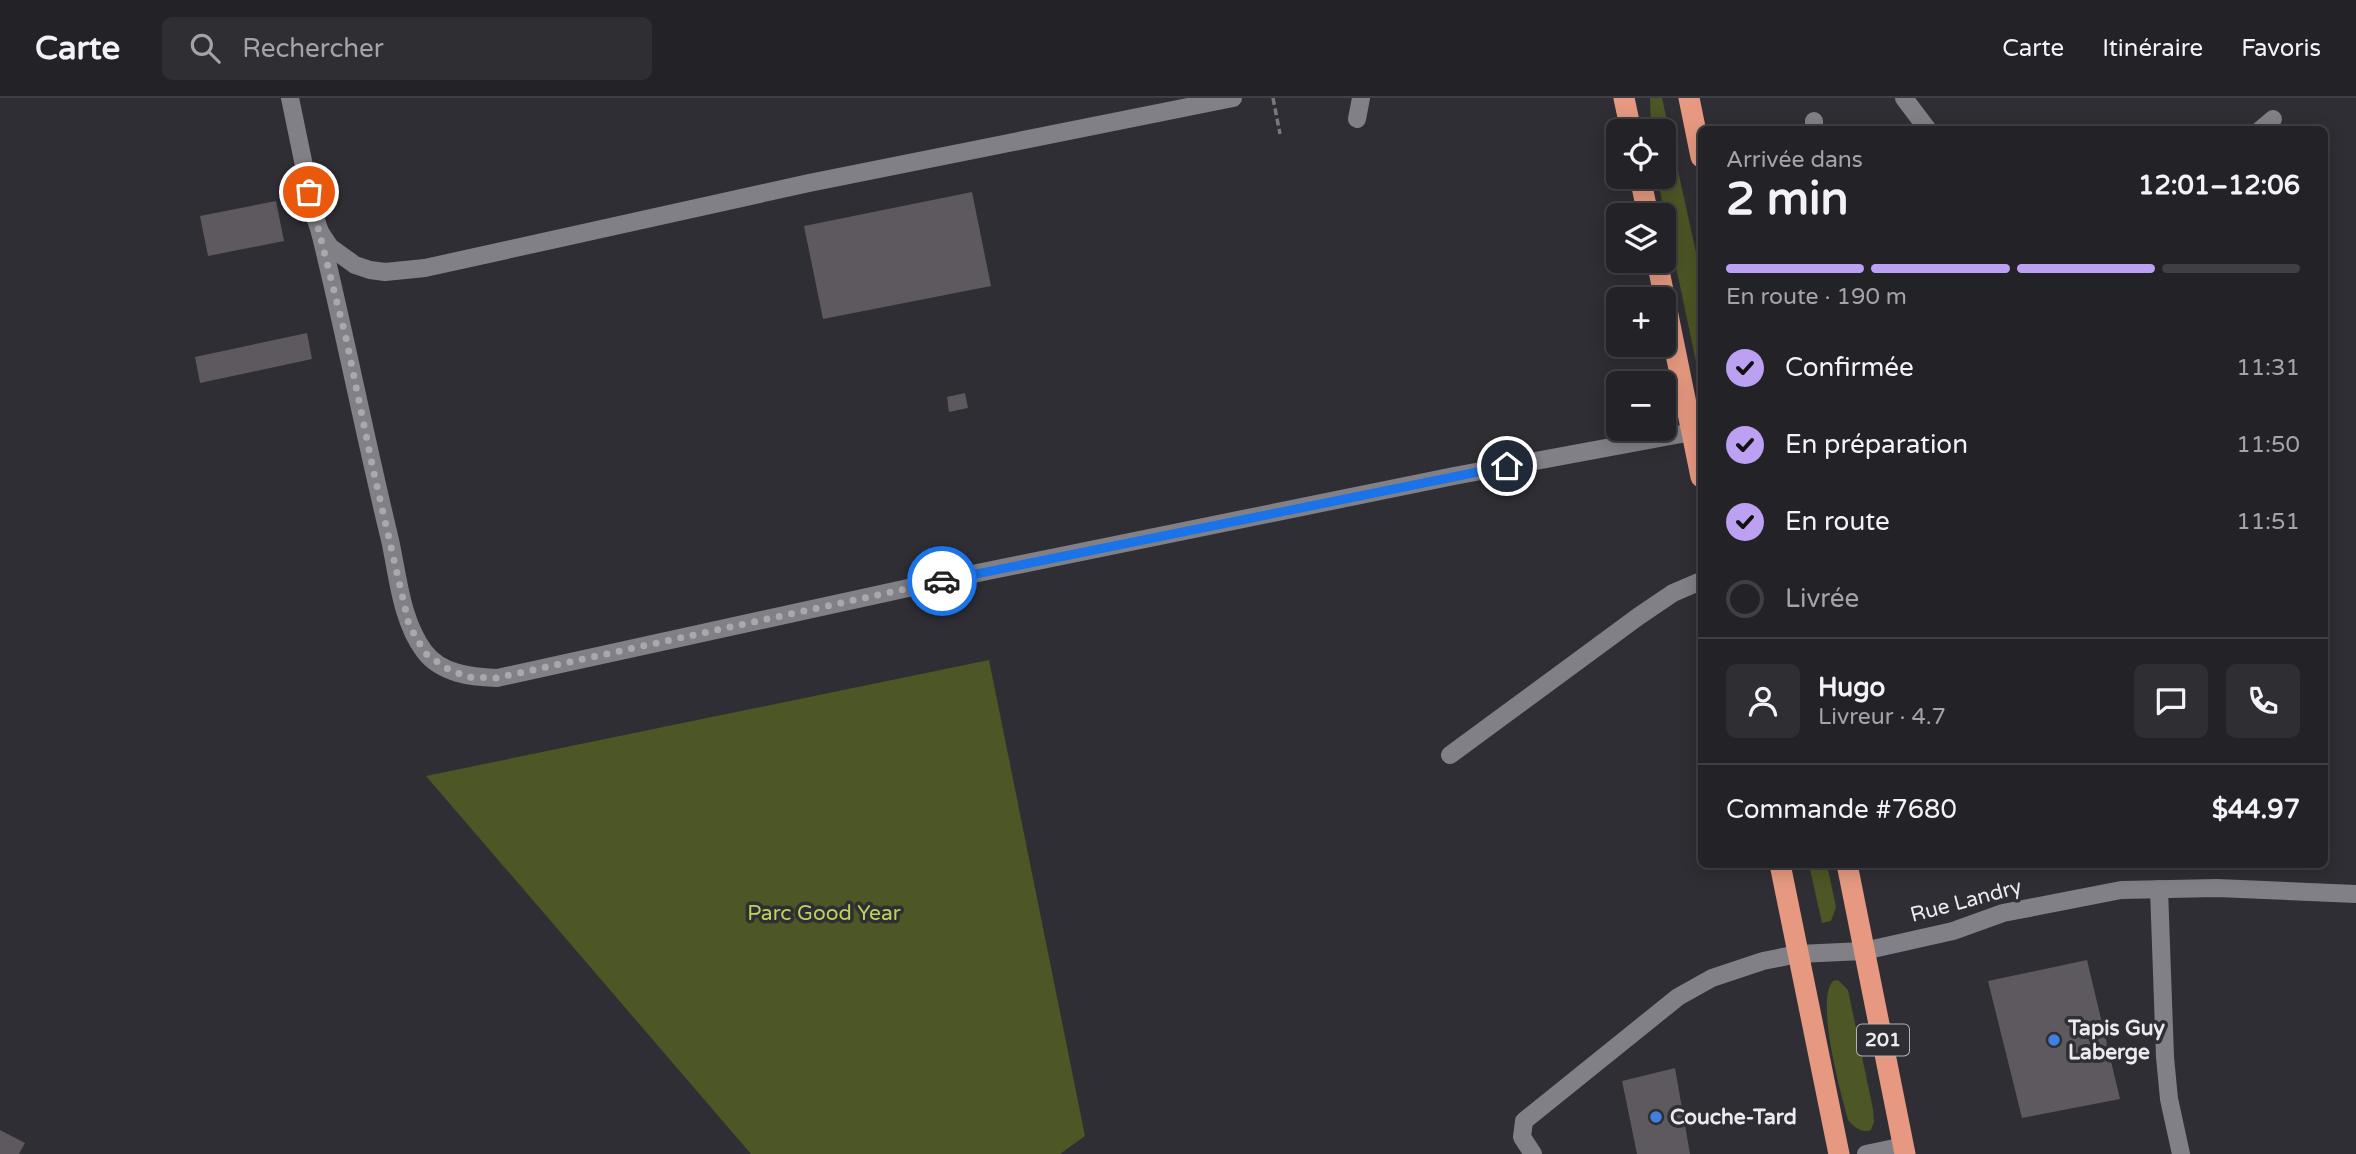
<!DOCTYPE html>
<html lang="fr">
<meta charset="utf-8">
<style>
:root{--surface:#232227;--page:#2f2f33;--text:#f1f3f6;--muted:#a3a4a7;--line:#403f44;--accent:#bca0f2}
body{margin:0;font-family:"Varela Round",sans-serif;background:var(--page);color:var(--text);height:100vh;display:flex;flex-direction:column;font-size:26px;white-space:nowrap}
*{box-sizing:border-box;margin:0}
p{font-size:23px;color:var(--muted)}
.icon{flex:none;width:38px;height:38px;fill:none;stroke:currentColor;stroke-width:2;stroke-linecap:round;stroke-linejoin:round}
.map{position:relative;flex:1;overflow:hidden}
.panel{position:absolute;left:1698px;top:28px;width:630px;height:742px;display:flex;flex-direction:column;background:var(--surface);border-radius:10px;box-shadow:0 4px 18px #0003,0 0 0 2px var(--line)}
.panel>*{flex:none}
.buttons{position:absolute;left:1606px;top:21px;display:grid;gap:14px}
.buttons a{display:grid;place-items:center;width:70px;height:70px;border-radius:10px;background:var(--surface);box-shadow:0 4px 18px #0003,0 0 0 2px var(--line);font-size:35px}
.pin{position:absolute;display:grid;place-items:center;width:60px;height:60px;color:#fff;margin:-30px;border:4px solid #fff;border-radius:50%;box-shadow:0 2px 7px #0007}
.courier{position:absolute;display:grid;place-items:center;width:70px;height:70px;margin:-35px;border:5px solid #1a73e8;border-radius:50%;background:#fff;color:#222;box-shadow:0 2px 9px #0007}
.overview em{font-style:normal;font-weight:700}
.overview div{display:flex;flex-direction:column-reverse}
.overview{display:flex;align-items:center;justify-content:space-between;height:119px;padding:0 28px}
h1{font-size:46px;font-weight:700;line-height:52px}
.bar{display:grid;grid-template-columns:repeat(4,1fr);gap:10px 7px;align-content:center;height:84px;padding:0 28px}
.bar i{height:9px;border-radius:5px;background:var(--line)}
.bar .active{background:var(--accent)}
.bar p{grid-column:span 4}
.line{display:flex;align-items:center;gap:18px;padding:0 28px;border-top:2px solid var(--line)}
.line div{flex:1}
.round{display:grid;place-items:center;flex:none;width:74px;height:74px;border-radius:10px;background:var(--page)}
ol{padding:0 28px;list-style:none}
li{display:flex;align-items:center;gap:21px;height:77px}
li p{margin-inline-start:auto}
li .icon{padding:7px;border-radius:50%;background:var(--accent);color:#111;stroke-width:4}
li:last-child{color:var(--muted)}
li i{width:38px;height:38px;border:4px solid var(--line);border-radius:50%}
header{display:flex;align-items:center;gap:42px;box-sizing:border-box;height:98px;padding:0 35px;background:var(--surface);border-bottom:2px solid var(--line)}
header strong{font-size:33px}
nav{display:flex;gap:38px;margin-inline-start:auto;font-size:24px}
.search{width:490px;height:63px;background:var(--page);display:flex;align-items:center;gap:18px;box-sizing:border-box;padding:0 24px;border-radius:10px;color:var(--muted);font-size:26px}
.map>svg:first-child{display:block}
</style>
<header>
<strong>Carte</strong>
<div class="search"><svg class="icon" aria-label="search" viewBox="0 0 24 24"><circle cx="10" cy="10" r="6"/><path d="M15 15l6 6"/></svg>Rechercher</div>
<nav><a>Carte</a><a>Itinéraire</a><a>Favoris</a></nav>
</header>
<div class="map">
<svg width="2356" height="1056" viewBox="0 0 2356 1056">
<rect width="100%" height="100%" fill="#2f2e34"/>
<g fill="#4d5625">
<path d="M1650,0H1662L1701,177V287L1657,79H1664V33H1651Z"/>
<path d="M989,562L1085,1038L1060,1056H751L426,678Z"/>
<path d="M1809,767H1827L1836,809L1831,823L1822,825Z"/>
<path d="M1838,882L1848,892L1873,1011L1874,1024L1871,1032C1861,1035 1855,1030 1848,1022C1841,997 1815,901 1833,883Z"/>
</g>
<g fill="#5d595e">
<path d="M972,94L991,188L823,221L804,128Z"/>
<path d="M276,103L284,143L208,158L200,118Z"/>
<path d="M307,235L312,261L200,285L195,259Z"/>
<path d="M965,295L968,310L949,314L947,299Z"/>
<path d="M2087,862L2120,1001L2022,1020L1988,883Z"/>
<path d="M1675,970L1690,1056H1637L1622,983Z"/>
<path d="M0,1032L25,1045L19,1056H0Z"/>
</g>
<g fill="none" stroke-linecap="round" stroke-linejoin="round">
<path stroke="#79787d" stroke-width="3.5" stroke-dasharray="7 3.5" stroke-linecap="butt" d="M1273,0L1280,36"/>
<g stroke="#818087" stroke-width="18">
<path d="M290,0L314,116L320,134L330,149L355,167L370,172L385,174L425,170L809,85L1233,0"/>
<path d="M1904,0L1928,32"/>
<path d="M1357,21L1361,0"/>
<path d="M1814,32V23"/>
<path d="M2260,32L2273,21"/>
<path d="M320,134C345,236 365,339 390,442C398,478 401,522 424,553C441,576 471,579 497,580L963,478L1454,378L1692,334"/>
<path d="M1450,657L1639,518L1673,495L1701,483"/>
<path d="M2159,791L2165,959L2169,1001L2181,1056"/>
<path d="M1533,1056L1522,1039L1524,1023L1678,899L1712,880L1763,863L1798,856L1864,853L1953,833L2003,815L2121,792L2217,790L2356,796"/>
<path d="M1866,1056L1904,1048"/>
</g>
<g stroke="#e69980" stroke-width="21">
<path d="M1624,0L1631,33"/>
<path d="M1689,0L1701,59"/>
<path d="M1640,79L1648,117"/>
<path d="M1657,163L1701,379"/>
<path d="M1780,766L1839,1056"/>
<path d="M1847,766L1905,1056"/>
</g>
</g>
<g fill="none" stroke-linecap="round" stroke-linejoin="round">
<path stroke="#a9a8ad" stroke-width="7" stroke-dasharray="0 12.6" d="M309,94L346,240L373,371L409,527L425,555L446,570L467,579L496,580L942,483"/>
<path stroke="#1a73e8" stroke-width="9" d="M942,483L1507,368"/>
</g>
<g fill="#3f7fe0" stroke="#2f2e34" stroke-width="2.5">
<circle cx="2054" cy="942" r="7"/>
<circle cx="1656" cy="1019" r="7"/>
</g>
<g text-anchor="middle" dominant-baseline="central" stroke-width="7" stroke-linejoin="round" paint-order="stroke">
<rect fill="#2f2e34" stroke="#b3b2b6" stroke-width="2" x="1857" y="926.5" width="52" height="31" rx="5"/>
<g font-size="19" font-weight="bold" fill="#ebeaee">
<text x="1883" y="942">201</text>
</g>
<g font-size="21" fill="#ebeaee" stroke="#2f2e34">
<text transform="translate(1966 803) rotate(-15)">Rue Landry</text>
</g>
<g font-size="21" fill="#bcd25d" stroke="#2f2e34">
<text x="824" y="815">Parc Good Year</text>
</g>
<g font-size="21" font-weight="bold" fill="#ebeaee" stroke="#2f2e34" text-anchor="start">
<text x="2068" y="930">Tapis Guy<tspan x="2068" dy="24">Laberge</tspan></text>
<text x="1670" y="1019">Couche-Tard</text>
</g>
</g>
</svg>
<div class="buttons">
<a><svg class="icon" aria-label="locate" viewBox="0 0 24 24"><circle cx="12" cy="12" r="6"/><path d="M12 2v4M12 18v4M2 12h4M18 12h4"/></svg></a>
<a><svg class="icon" aria-label="layers" viewBox="0 0 24 24"><path d="M12 4l9 5-9 5-9-5zM3 14l9 5 9-5"/></svg></a>
<a>+</a>
<a>−</a>
</div>
<div class="pin" style="left:309px;top:94px;background:#ea580c"><svg class="icon" aria-label="bag" viewBox="0 0 24 24"><path d="M5 8h14l-1 12H6zM9 8a3 3 0 0 1 6 0"/></svg></div>
<div class="pin" style="left:1507px;top:368px;background:#1f2937"><svg class="icon" aria-label="home" viewBox="0 0 24 24"><path d="M3 11l9-7 9 7M6 9v11h12V9"/></svg></div>
<div class="courier" style="left:942px;top:483px"><svg class="icon" aria-label="car" viewBox="0 0 24 24"><path d="M5 17H2v-5l4-1 3-4h7l3 4 3 1v5h-3M9 17h6M6 11h13"/><circle cx="7" cy="17" r="2"/><circle cx="17" cy="17" r="2"/></svg></div>
<section class="panel">
<div class="overview"><div><h1>2 min</h1><p>Arrivée dans</p></div><em>12:01–12:06</em></div>
<div class="bar"><i class="active"></i><i class="active"></i><i class="active"></i><i></i><p>En route · 190 m</p></div>
<ol>
<li><svg class="icon" aria-label="check" viewBox="0 0 24 24"><path d="M5 12l5 5 9-10"/></svg>Confirmée<p>11:31</p></li>
<li><svg class="icon" aria-label="check" viewBox="0 0 24 24"><path d="M5 12l5 5 9-10"/></svg>En préparation<p>11:50</p></li>
<li><svg class="icon" aria-label="check" viewBox="0 0 24 24"><path d="M5 12l5 5 9-10"/></svg>En route<p>11:51</p></li>
<li><i></i>Livrée</li>
</ol>
<div class="line" style="height:126px"><a class="round"><svg class="icon" aria-label="person" viewBox="0 0 24 24"><circle cx="12" cy="8" r="4"/><path d="M4 21q1-7 8-7t8 7"/></svg></a><div><b>Hugo</b><p>Livreur · 4.7</p></div><a class="round"><svg class="icon" aria-label="chat" viewBox="0 0 24 24"><path d="M4 5h16v11H9l-5 4z"/></svg></a><a class="round"><svg class="icon" aria-label="phone" viewBox="0 0 24 24"><path d="M5 4h4l2 5-3 2q2 4 5 5l2-3 5 2v4C11 20 4 13 5 4z"/></svg></a></div>
<div class="line" style="height:91px"><div>Commande #7680</div><b>$44.97</b></div>
</section>
</div>
